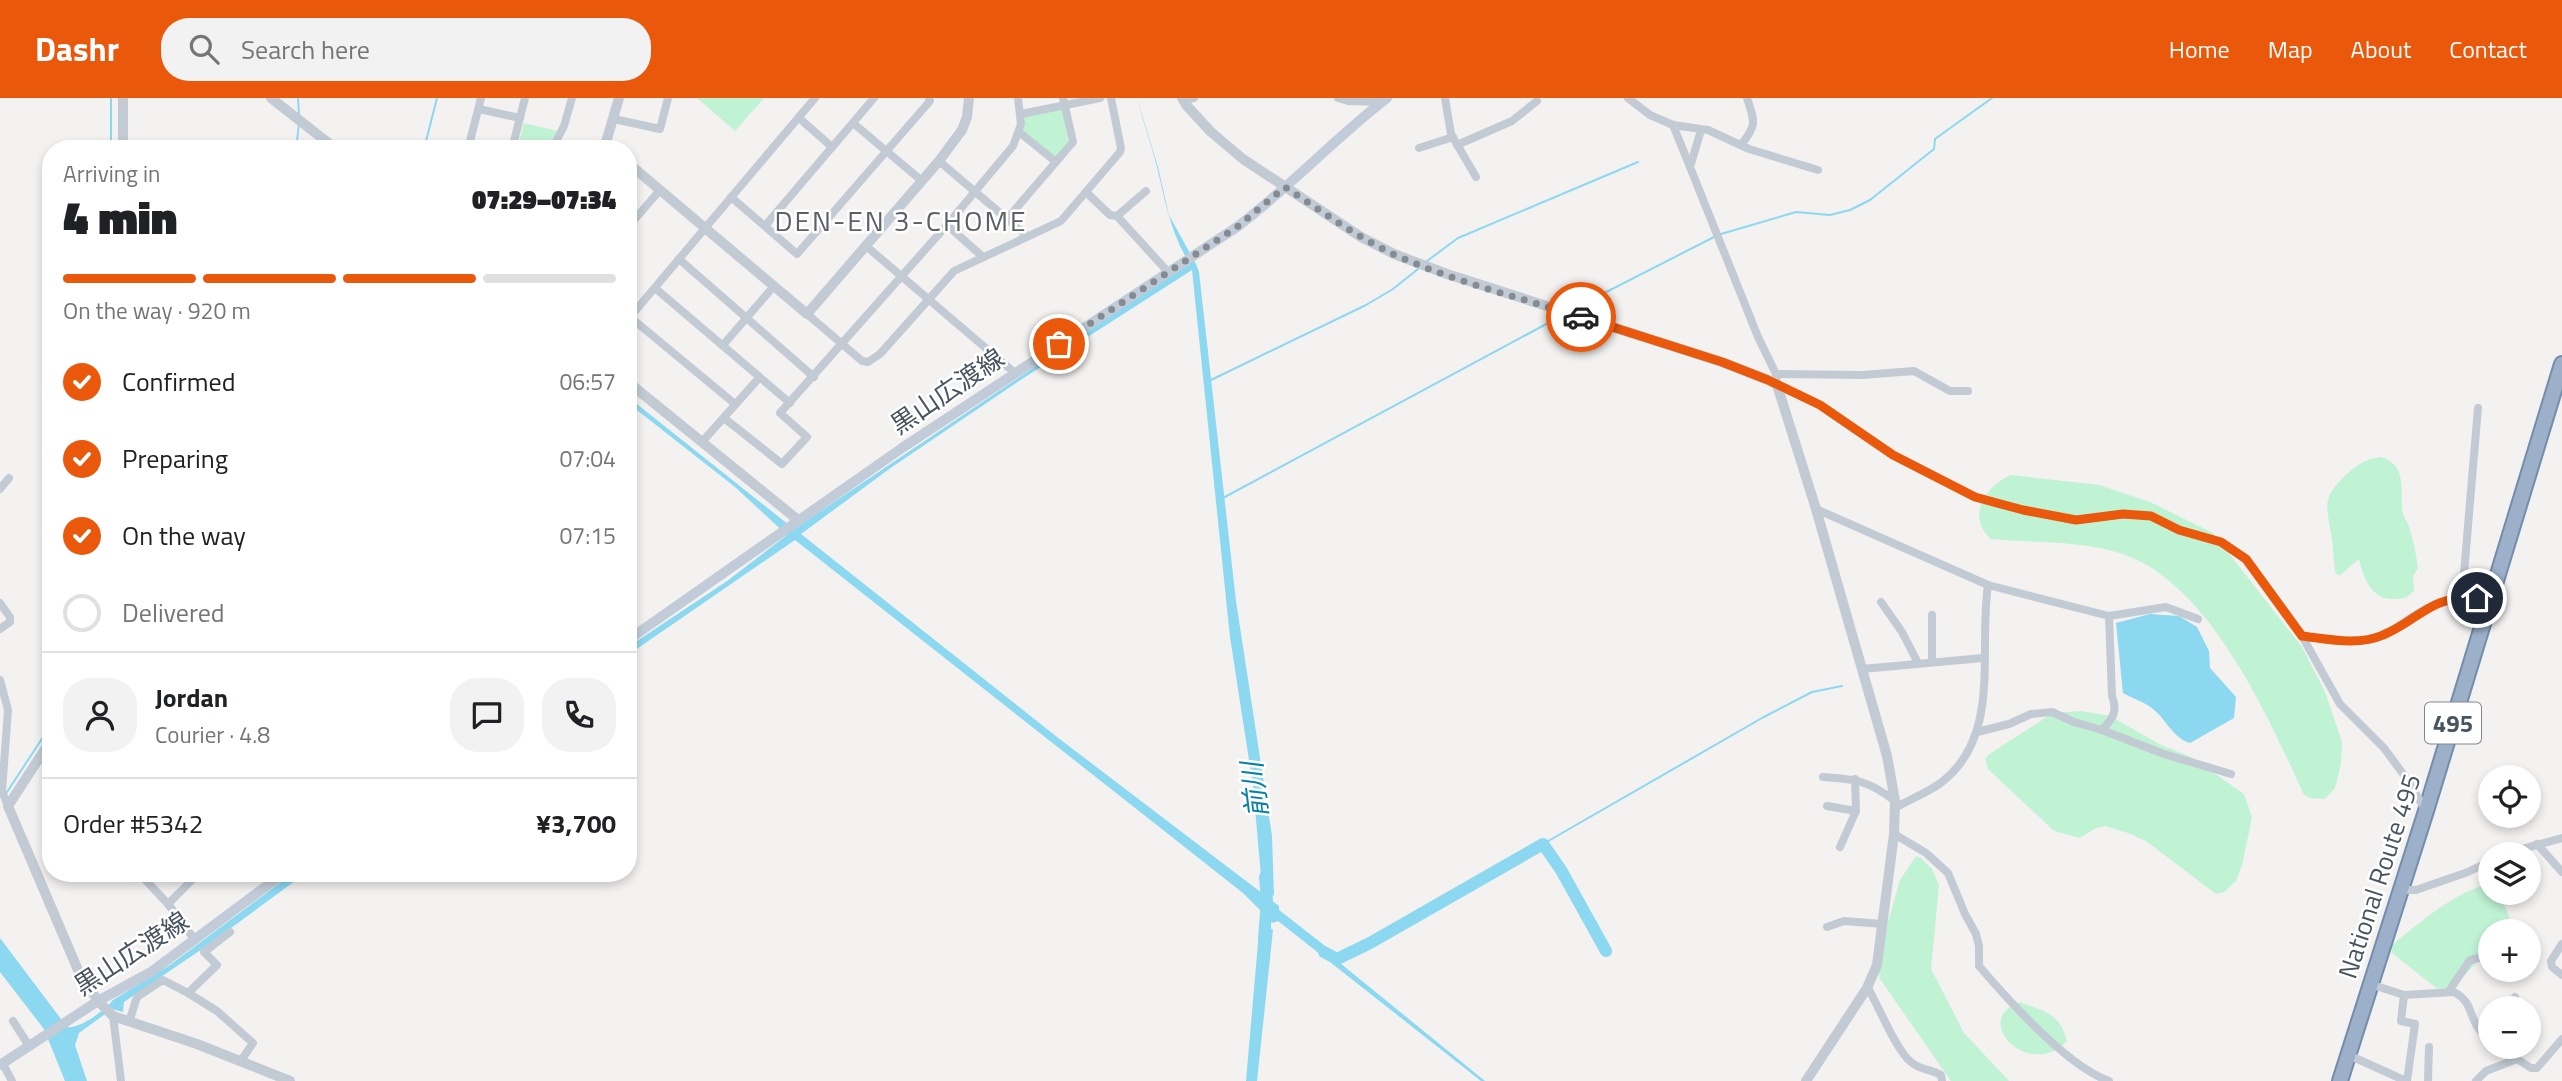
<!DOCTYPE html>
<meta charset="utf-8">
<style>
:root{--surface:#fff;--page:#f2f2f2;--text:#202124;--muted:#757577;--line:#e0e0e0;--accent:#ea580c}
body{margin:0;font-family:"Titillium Web","Noto Sans JP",sans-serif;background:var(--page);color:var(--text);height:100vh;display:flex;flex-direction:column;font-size:26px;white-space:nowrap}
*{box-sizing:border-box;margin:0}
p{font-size:23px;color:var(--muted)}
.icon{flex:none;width:38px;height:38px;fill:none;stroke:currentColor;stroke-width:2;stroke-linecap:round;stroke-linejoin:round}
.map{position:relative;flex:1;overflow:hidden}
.side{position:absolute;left:42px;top:42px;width:595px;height:742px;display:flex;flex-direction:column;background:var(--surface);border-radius:28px;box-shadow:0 4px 10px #0003}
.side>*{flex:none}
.buttons{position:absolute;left:2478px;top:667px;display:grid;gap:14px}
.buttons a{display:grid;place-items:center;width:63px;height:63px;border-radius:50%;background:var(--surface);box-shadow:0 4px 10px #0003;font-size:35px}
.pin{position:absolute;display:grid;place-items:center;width:60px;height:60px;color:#fff;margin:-30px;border:4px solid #fff;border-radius:50%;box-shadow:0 2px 7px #0007}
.courier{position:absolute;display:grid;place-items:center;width:70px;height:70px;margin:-35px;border:5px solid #ea580c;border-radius:50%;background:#fff;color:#222;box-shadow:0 2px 9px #0007}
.headline em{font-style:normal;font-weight:800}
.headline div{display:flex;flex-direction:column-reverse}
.headline{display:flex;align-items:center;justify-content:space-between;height:119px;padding:0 21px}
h1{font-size:46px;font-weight:800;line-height:52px}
.bar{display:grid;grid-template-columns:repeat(4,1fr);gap:10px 7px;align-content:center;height:84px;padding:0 21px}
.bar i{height:9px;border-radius:5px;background:var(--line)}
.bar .current{background:var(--accent)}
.bar p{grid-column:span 4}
.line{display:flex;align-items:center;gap:18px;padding:0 21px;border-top:2px solid var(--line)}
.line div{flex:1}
.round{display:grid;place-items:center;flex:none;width:74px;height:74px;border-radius:28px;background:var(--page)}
ol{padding:0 21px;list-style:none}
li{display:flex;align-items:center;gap:21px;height:77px}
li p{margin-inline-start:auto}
li .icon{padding:7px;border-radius:50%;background:var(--accent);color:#fff;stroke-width:4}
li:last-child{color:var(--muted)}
li i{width:38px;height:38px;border:4px solid var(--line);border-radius:50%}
header{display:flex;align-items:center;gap:42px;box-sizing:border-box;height:98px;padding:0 35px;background:var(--accent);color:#fff}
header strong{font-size:33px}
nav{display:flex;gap:38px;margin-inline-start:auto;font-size:24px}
.search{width:490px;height:63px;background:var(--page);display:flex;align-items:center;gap:18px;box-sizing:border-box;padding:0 24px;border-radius:28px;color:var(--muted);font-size:26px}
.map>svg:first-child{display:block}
</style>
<header>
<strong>Dashr</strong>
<div class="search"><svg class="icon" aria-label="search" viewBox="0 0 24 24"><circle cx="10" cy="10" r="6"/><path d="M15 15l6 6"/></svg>Search here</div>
<nav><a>Home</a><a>Map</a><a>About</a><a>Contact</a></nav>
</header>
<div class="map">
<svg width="2562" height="983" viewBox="0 0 2562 983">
<rect width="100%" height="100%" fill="#f4f1f1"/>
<g fill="#c0f2d4">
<path d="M697,0H764L735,33Z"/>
<path d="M1062,11L1068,44L1054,61L1022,33L1025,17Z"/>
<path d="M524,25L557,33L547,51H517Z"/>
<path d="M2381,359C2409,367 2399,396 2403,416C2404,420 2407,423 2408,426C2413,441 2416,455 2418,470L2413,478L2414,492C2409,499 2404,501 2394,501C2372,502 2363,480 2359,461L2339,478L2335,474C2334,463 2333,451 2332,441C2327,408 2320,401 2347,376C2357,366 2367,361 2381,359Z"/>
<path d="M2011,377L2099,387L2150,404L2213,435L2302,549L2325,594L2342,644L2341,666L2335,690L2325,701L2310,700L2304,697C2268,618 2210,486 2123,456C2080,442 2036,445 1991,441C1966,419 1985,388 2011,377Z"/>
<path d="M2081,613L2110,618L2159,646L2191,659L2244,696L2252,719L2242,767L2236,783L2224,794L2216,796L2146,743L2128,735L2105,728L2094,731L2080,740L2054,733L1988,671L1985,661L1988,657L2053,615Z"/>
<path d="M1916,758L1921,760L1932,771L1939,787L1931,871L1964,935L2009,983H1951L1880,881L1876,865L1900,782Z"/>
<path d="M2485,787L2490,789V794L2497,795C2504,805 2514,823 2507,833H2490V850L2451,892L2436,890L2392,855L2391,848C2419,825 2451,797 2485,787Z"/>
<path d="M2020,904C2045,914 2060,915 2067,943C2030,983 1969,922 2020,904Z"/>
</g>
<g fill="#8bd8f0">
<path d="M1137,0L1158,69L1169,117L1196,166L1199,174L1236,503L1272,738L1274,798L1262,789L1253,688L1230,539L1192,172L1022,281L892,369L801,436L1057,639L1279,808V812L1338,858L1340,865L1485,983H1481L1278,823L1273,825L1243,795L795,442L628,557V549L727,483L787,437L735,389L628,305V299L794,431L1147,193L1190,166C1171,137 1165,102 1157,69C1151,46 1143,23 1137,0Z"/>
<path d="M2150,516L2179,518L2197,529L2209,553L2210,570L2236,599L2234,620L2190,645C2171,639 2166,619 2149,608C2141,603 2132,600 2123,595L2116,525Z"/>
<path d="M293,775H306L205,849L124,904L123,914L112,911L79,935L75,947L87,983H65L44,931L0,874V840L67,929C80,931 104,913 113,902L170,867Z"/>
<path d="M1260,822L1273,832L1257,983H1246Z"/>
</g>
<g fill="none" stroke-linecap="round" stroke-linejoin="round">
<g stroke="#8bd8f0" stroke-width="2">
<path d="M298,0L299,16"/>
<path d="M111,51V0"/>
<path d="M296,51L299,26"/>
<path d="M424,51L437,0"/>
<path d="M1721,136L1796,114L1830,117L1850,112L1870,102L1934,51L1935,41L1992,0"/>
<path d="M1427,163L1458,140L1638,64"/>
<path d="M1571,212L1716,138"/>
<path d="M1211,282L1366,207L1393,191L1418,171"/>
<path d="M1223,400L1563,217"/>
<path d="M7,694L51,627"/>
<path d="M1543,746L1762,620L1812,594L1842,588"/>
</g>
<g stroke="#8bd8f0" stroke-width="12">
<path d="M1264,841L1267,803L1265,779"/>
<path d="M1324,854L1337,861L1370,845L1543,746L1561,772L1606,853"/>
</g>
<g stroke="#738dad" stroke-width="18">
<path id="trunk" d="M2340,983L2426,713L2562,266"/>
</g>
<g stroke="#c2cbd3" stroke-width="8">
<path d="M1338,0L1348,3L1382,4"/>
<path d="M1445,0L1451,36L1476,79"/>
<path d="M1628,0L1650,17L1673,27L1708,32L1749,51L1818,72"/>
<path d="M1184,3L1194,0"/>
<path d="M479,11L520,20"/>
<path d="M1021,16L1100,0"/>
<path d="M799,20L832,49"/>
<path d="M614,21L660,31L668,0"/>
<path d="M853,25L922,83"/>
<path d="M1673,27L1690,69"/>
<path d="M1701,32L1690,69L1758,239L1776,276L1777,287L1820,307L1893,357L1975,399L2023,412L2076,422L2123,416L2151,418L2179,432L2221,444L2246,461L2302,538L2340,606L2384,650L2409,684L2426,713"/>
<path d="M1019,34L1056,64"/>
<path d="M1457,47L1512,23L1537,3"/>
<path d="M1741,47C1757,27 1755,24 1747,0"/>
<path d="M1419,50L1453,39"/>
<path d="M468,51L481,0"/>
<path d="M512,51L525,0"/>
<path d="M552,51L564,28L572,0"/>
<path d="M939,63L1027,138"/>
<path d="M1086,94L1110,117L1117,118L1168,174"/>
<path d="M731,99L797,156L930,3L929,0"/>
<path d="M1117,118L1146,93"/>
<path d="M1007,121L1073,44L1063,0"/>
<path d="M947,127L983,159"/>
<path d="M765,128L874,0"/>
<path d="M628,129L660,92"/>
<path d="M866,148L1015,275"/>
<path d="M679,161L814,279"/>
<path d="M655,190L790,305"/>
<path d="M807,216L862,263L868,264L880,256L954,173L1061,123L1120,54L1121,50L1111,0"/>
<path d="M723,247L774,188"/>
<path d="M1776,276L1862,277L1914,273L1950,293H1968"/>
<path d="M735,306L630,219L815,0"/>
<path d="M724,320L782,366L807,339L780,315L947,127L1013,48L1021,26L1018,0"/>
<path d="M702,344L759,280"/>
<path d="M0,391L9,380"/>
<path d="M1816,411L1988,487L2109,518L2166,509L2198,521"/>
<path d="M2462,499L2478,310"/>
<path d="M1881,504L1902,534L1918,565"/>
<path d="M0,505L10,519V524L0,531"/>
<path d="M1932,517V564"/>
<path d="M2302,538C2328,541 2360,548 2385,537C2396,531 2406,522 2417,516C2441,501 2464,499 2491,501"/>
<path d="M1862,571L1983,560"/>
<path d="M0,582L8,612L2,693L8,708"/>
<path d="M2102,632C2113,620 2118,614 2112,598L2109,518"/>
<path d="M1977,634L2009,626L2031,616L2052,614L2074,624L2102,632L2164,656L2231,676"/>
<path d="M39,659L51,668"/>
<path d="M1823,679C1856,681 1869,683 1895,703"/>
<path d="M1827,708L1856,713"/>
<path d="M1895,710C1910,701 1929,694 1942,684C2002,637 1978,553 1988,487"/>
<path d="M1894,736L1926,755L1948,775L1965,816L1976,836L1979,848V868C2009,903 2067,968 2109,983"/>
<path d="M2537,746L2562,774"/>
<path d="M1840,749L1856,713L1855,681"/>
<path d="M2504,756L2562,740"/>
<path d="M139,775L168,806L195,842"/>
<path d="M2407,792H2416L2468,774L2490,763"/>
<path d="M168,806L199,775"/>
<path d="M1827,829L1844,823L1883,826"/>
<path d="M230,834L204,854L217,867L188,895L217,913L253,945L240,964"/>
<path d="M2562,846L2551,863L2552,869L2562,877"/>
<path d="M1867,888C1878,907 1896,952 1911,964C1920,972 1931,971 1941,977L1942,983"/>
<path d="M2376,888L2404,897L2454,894C2477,906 2466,926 2490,941"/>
<path d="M2449,893L2470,862L2488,858"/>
<path d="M2404,897L2401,923L2415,926L2407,983"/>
<path d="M2507,910L2515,899"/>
<path d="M113,918L121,983"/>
<path d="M13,923L29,948"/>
<path d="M129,924L137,899L163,882L188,895"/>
<path d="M2502,948L2517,961"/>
<path d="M2353,959L2406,983"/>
<path d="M3,966L12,983"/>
<path d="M2428,983L2429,949"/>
<path d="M2476,983L2486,973L2517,961L2531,970H2537L2562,941"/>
</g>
<g stroke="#c2cbd3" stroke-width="10">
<path d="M123,0V51"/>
<path d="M271,0L336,51"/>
<path d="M1182,0L1187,8L1211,34L1243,61L1361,139L1394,156L1447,176L1722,264L1768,282L1777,287L1816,411L1887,658L1895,703L1894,736L1877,867L1867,890L1806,983"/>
<path d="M604,51L619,0"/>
<path d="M628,65L807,216L939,63L962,32L967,19L969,0"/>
<path d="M628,284L798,422"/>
<path d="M51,642L8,708L78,872L98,903L113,918L197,946L290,983"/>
</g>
<g stroke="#c2ccd8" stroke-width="10">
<path d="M628,542L902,350L1237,129C1290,89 1335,40 1387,0"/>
<path d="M0,967L98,903L151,874L284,775"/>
</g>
<use href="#trunk" stroke="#9cb1c9" stroke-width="14"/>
</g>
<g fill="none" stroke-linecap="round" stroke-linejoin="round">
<path stroke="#848b93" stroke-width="7" stroke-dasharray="0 12.6" d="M1059,246L1237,129L1285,89C1320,112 1354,137 1391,155C1451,183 1518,199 1581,219"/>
<path stroke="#ea580c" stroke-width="9" d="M1581,219L1722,264L1768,282L1820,307L1893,357L1975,399L2023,412L2076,422L2123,416L2151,418L2179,432L2221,444L2246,461L2302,538C2328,541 2358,548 2383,537C2420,522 2429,497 2477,500"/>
</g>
<g text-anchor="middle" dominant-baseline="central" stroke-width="5" stroke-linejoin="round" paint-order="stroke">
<rect fill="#fff" stroke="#7f8790" stroke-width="2" x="2425" y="604.5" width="56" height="41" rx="5"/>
<g font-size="24" font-weight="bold" fill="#485460">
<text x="2453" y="625">495</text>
</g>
<g font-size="26" fill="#485460" stroke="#fff">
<text transform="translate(947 293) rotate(-34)">黒山広渡線</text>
<text transform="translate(2379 778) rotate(-72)">National Route 495</text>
<text transform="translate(131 855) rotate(-33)">黒山広渡線</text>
</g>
<g font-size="28" letter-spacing="2" fill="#5d6167" stroke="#fff">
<text x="901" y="122">DEN-EN 3-CHOME</text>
</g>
<g font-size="28" font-style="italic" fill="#087fa4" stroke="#fff">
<text transform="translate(1254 692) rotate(-97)">前川</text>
</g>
</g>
</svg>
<div class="buttons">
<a><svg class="icon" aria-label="locate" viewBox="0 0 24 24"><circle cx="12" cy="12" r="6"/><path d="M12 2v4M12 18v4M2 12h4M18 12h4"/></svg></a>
<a><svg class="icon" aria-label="layers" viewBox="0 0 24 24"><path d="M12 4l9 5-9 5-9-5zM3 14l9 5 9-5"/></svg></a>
<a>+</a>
<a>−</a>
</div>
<div class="pin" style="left:1059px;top:246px;background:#ea580c"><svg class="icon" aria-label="bag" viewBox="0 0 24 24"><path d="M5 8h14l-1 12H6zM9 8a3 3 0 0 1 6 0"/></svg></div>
<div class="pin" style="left:2477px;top:500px;background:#1f2937"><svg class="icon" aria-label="home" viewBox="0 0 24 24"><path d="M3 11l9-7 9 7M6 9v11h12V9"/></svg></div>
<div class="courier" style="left:1581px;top:219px"><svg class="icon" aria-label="car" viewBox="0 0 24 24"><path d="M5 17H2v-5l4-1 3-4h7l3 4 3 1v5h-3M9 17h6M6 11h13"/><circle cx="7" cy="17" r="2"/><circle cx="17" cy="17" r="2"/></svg></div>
<section class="side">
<div class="headline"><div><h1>4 min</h1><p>Arriving in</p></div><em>07:29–07:34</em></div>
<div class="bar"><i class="current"></i><i class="current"></i><i class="current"></i><i></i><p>On the way · 920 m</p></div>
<ol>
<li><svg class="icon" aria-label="check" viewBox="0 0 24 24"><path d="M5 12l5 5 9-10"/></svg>Confirmed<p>06:57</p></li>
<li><svg class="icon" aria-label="check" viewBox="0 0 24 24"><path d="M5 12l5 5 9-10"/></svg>Preparing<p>07:04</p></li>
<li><svg class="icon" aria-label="check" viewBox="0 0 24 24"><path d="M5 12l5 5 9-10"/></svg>On the way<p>07:15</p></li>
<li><i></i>Delivered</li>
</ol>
<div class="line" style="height:126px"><a class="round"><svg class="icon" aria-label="person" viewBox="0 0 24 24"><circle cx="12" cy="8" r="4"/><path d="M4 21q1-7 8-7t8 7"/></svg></a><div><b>Jordan</b><p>Courier · 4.8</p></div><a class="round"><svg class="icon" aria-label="chat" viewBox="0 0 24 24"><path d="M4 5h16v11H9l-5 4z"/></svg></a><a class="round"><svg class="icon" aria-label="phone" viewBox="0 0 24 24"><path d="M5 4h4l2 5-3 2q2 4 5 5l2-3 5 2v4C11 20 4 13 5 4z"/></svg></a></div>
<div class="line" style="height:91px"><div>Order #5342</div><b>¥3,700</b></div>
</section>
</div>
